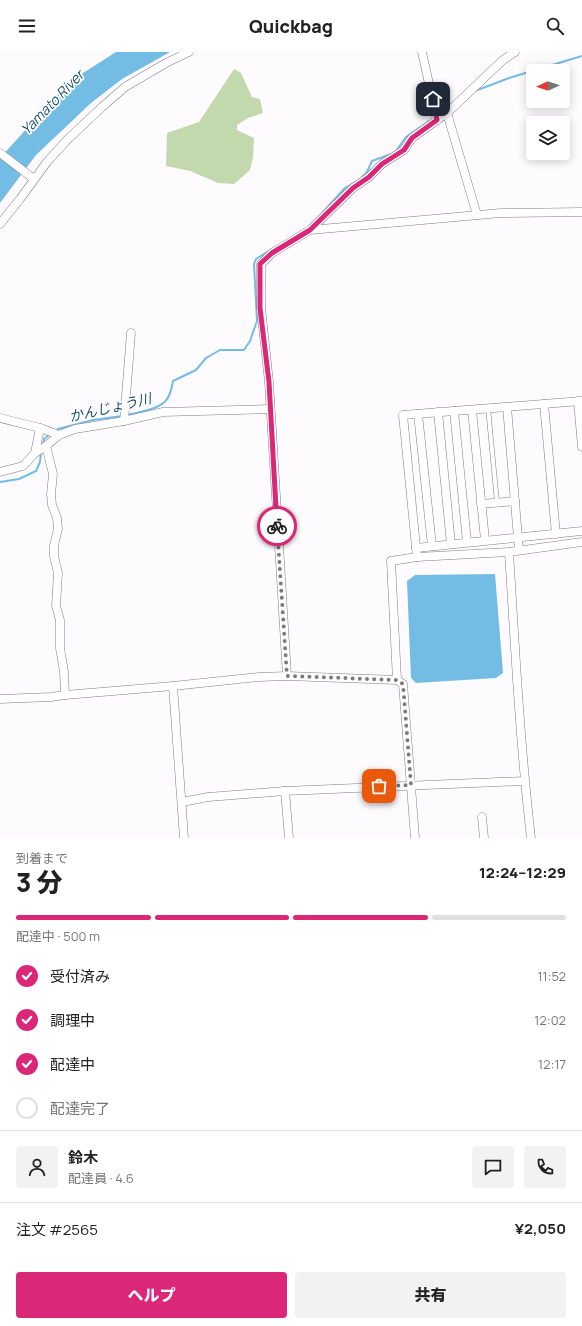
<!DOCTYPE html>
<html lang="ja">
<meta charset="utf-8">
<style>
:root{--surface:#fff;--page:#f2f2f2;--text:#222;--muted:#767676;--line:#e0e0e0;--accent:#db2777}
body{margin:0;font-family:Manrope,"Noto Sans JP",sans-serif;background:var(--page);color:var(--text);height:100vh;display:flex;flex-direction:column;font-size:15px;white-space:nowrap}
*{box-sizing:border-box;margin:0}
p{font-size:13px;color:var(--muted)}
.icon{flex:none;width:22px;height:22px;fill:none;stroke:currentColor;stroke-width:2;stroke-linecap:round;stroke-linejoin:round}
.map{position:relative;height:786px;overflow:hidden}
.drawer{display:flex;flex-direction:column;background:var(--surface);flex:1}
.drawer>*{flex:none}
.needle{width:26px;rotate:267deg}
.tools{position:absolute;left:526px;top:12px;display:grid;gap:8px}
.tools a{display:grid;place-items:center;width:44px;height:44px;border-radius:4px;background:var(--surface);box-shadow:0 2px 10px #0003;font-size:20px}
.pin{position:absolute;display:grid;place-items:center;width:34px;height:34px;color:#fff;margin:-17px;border-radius:8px;box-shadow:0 2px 6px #0006}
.courier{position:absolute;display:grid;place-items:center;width:40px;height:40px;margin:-20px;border:3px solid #db2777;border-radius:50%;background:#fff;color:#222;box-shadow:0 1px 5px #0007}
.overview em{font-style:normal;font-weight:800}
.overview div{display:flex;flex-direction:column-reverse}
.overview{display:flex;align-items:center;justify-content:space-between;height:68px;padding:0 16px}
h1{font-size:26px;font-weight:800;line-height:30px}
.bar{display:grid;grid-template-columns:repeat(4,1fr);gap:6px 4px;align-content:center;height:48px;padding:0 16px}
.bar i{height:5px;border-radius:3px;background:var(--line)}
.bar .current{background:var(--accent)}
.bar p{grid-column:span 4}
.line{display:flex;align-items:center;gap:10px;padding:0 16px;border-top:1px solid var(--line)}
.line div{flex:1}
.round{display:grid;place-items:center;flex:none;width:42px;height:42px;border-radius:4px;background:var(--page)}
ol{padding:0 16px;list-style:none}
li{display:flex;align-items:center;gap:12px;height:44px}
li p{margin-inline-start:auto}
li .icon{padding:4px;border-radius:50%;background:var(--accent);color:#fff;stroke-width:4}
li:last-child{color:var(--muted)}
li i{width:22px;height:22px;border:2px solid var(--line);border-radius:50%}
.action{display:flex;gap:8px;margin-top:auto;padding:8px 16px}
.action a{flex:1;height:46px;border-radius:4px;background:var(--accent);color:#fff;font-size:16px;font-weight:800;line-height:46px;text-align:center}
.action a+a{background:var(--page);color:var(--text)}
header{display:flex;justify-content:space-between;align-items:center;height:52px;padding:0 16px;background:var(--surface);font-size:18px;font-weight:800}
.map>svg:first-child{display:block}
</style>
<header><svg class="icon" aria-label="menu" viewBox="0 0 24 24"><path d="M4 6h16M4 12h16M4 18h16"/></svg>Quickbag<svg class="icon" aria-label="search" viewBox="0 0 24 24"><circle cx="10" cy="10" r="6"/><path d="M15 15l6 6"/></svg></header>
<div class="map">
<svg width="582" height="786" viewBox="0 0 582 786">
<rect width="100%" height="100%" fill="#fdfbfe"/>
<path fill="#c2d9ad" d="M234,17L241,21L252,45L260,47L263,61L248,66L237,73V78L254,86L253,106L250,118L234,132L218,131L190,119L166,114L167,81L199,70Z"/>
<g fill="#73bce4">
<path d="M116,0H170L122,27L91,51L36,103L0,151V106L69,30Z"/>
<path d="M495,522L503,621L496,626L416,631L411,626L407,529L415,523Z"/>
</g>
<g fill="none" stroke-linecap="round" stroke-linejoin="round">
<g stroke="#73bce4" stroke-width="2">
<path d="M475,39L509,26L582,4"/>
<path d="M438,62L450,53"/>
<path d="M396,99L406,85L429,69"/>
<path d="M362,125L367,120L372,109L391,102"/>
<path d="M323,160L345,136L357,129"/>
<path d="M126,363C134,362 141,360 148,358C166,353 170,347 173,329L196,318L206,306L220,298H244L250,289L257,269L254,212L256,207L272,197"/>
<path d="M55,379L58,377L93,368L122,364"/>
<path d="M43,394L44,387L49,383"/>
<path d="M0,430L19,427L36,419L40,410L41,400"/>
</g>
<g stroke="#847a8a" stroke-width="5">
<path id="service" d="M488,356L497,450"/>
</g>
<g stroke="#847a8a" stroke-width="9">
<g id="minor">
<path d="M422,0L437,68"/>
<path d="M447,61L477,163"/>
<path d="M0,101L34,127"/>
<path d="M0,172L20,147L47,110L67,88L102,55L125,35L166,11L189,0"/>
<path d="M310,178L501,161L582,160"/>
<path d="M578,349L582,395"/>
<path d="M544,352L556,482"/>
<path d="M507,355L519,498"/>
<path d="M472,358L485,488"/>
<path d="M454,359L467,490"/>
<path d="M438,360L451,492"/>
<path d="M418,362L432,494"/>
<path d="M0,366L40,376L59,383"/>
<path d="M124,369L131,281"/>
<path d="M46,394L53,422L51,442L52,453L57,466L58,477L54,493V504L58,521L56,554L60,568V596L64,620L65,643"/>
<path d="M35,401L46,394L59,383L75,377L124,369L163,360L270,357"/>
<path d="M0,420L23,414L35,401L40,376"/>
<path d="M481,452L515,449"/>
<path d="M416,496L582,479"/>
<path d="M509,500C515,595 520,691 531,786"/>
<path d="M417,505L403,363L582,349"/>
<path d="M287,624L269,330L261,256V212L272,201L310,178L353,136L369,125L382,112L404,98L412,86L447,61L503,8L515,0"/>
<path d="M397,628L391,509L417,505L509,500L582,490"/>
<path d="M173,634L184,786"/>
<path d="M0,647L51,645L65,643L173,634L259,625L287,624L397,628L403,632L415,786"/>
<path d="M182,750L208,745L285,739"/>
<path d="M482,765L484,786"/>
<path d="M289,786L285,739L524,729"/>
</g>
</g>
<use href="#service" stroke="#fff" stroke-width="4"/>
<use href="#minor" stroke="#fff" stroke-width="8"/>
</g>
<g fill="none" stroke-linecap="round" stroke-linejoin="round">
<path stroke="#7d797f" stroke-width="4" stroke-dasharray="0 7.2" d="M277,474L287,624L397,628L403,632L411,733L379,734"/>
<path stroke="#db2777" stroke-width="5" d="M277,474L269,330L260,256V212L272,201L310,178L353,136L369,125L382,112L404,98L412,86L437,68L433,47"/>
</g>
<g text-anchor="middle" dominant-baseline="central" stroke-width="3.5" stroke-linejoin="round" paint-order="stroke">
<g font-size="14" font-style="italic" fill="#17506c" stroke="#fff">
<text transform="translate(52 50) rotate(-46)">Yamato River</text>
<text transform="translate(110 355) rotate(-13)">かんじょう川</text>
</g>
</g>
</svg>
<div class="tools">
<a><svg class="needle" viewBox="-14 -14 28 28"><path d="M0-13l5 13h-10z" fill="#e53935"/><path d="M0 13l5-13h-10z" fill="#767676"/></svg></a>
<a><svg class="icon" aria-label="layers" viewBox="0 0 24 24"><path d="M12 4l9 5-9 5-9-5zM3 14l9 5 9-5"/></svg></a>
</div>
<div class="pin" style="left:379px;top:734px;background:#ea580c"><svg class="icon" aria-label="bag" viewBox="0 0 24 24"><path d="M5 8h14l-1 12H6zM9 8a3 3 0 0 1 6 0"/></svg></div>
<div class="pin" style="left:433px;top:47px;background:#1f2937"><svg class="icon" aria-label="home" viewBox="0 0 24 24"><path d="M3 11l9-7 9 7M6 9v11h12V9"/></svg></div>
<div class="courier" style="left:277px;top:474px"><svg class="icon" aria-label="bike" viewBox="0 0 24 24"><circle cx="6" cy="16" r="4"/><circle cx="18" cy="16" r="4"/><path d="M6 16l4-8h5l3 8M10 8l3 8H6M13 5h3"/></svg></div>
</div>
<section class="drawer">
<div class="overview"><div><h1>3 分</h1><p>到着まで</p></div><em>12:24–12:29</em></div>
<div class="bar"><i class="current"></i><i class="current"></i><i class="current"></i><i></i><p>配達中 · 500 m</p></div>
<ol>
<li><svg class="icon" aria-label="check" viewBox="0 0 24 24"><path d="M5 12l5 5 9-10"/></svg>受付済み<p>11:52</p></li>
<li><svg class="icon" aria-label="check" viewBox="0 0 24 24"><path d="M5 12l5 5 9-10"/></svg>調理中<p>12:02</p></li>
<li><svg class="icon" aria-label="check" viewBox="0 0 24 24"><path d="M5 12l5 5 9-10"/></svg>配達中<p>12:17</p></li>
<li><i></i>配達完了</li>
</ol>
<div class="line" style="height:72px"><a class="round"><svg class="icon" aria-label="person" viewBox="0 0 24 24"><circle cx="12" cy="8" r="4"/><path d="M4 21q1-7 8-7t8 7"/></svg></a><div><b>鈴木</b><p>配達員 · 4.6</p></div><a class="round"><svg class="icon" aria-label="chat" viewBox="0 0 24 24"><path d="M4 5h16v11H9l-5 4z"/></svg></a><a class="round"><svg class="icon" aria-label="phone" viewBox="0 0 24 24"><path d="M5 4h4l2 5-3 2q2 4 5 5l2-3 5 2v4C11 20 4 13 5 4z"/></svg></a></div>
<div class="line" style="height:52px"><div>注文 #2565</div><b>¥2,050</b></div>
<div class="action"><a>ヘルプ</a><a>共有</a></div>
</section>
